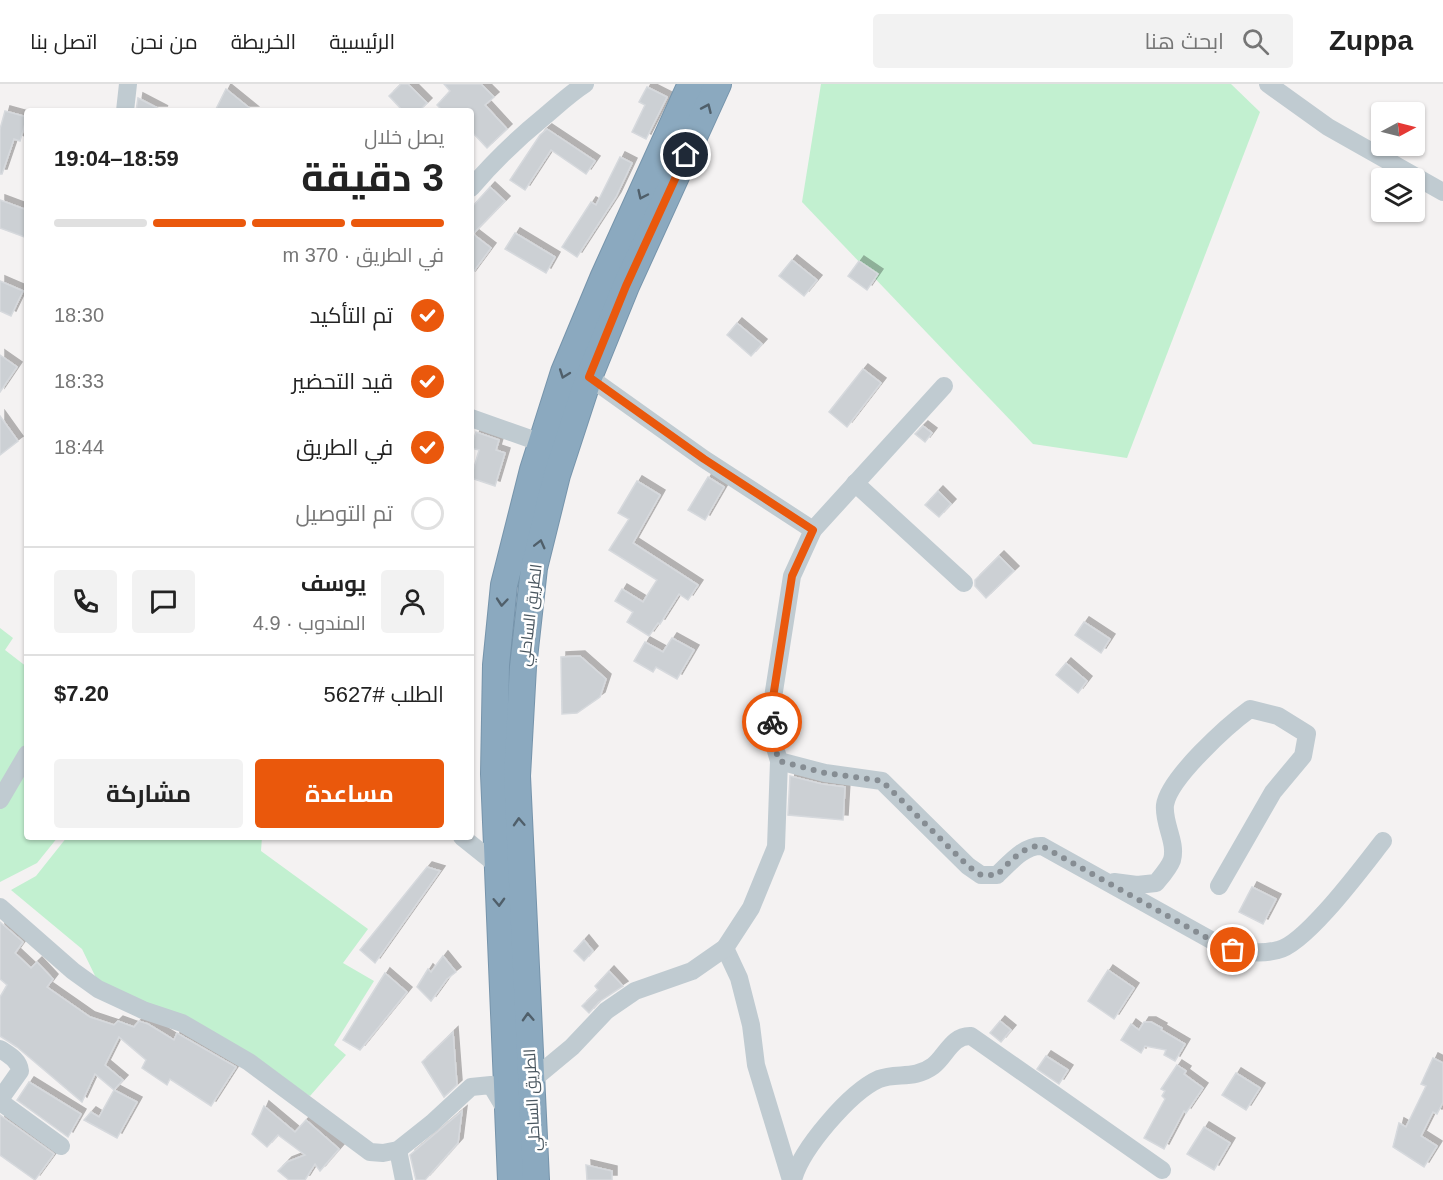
<!DOCTYPE html>
<html lang="ar">
<meta charset="utf-8">
<style>
:root{--surface:#fff;--page:#f2f2f2;--text:#222;--muted:#767676;--line:#e0e0e0;--accent:#ea580c}
body{margin:0;font-family:Arial,Cairo,sans-serif;background:var(--page);color:var(--text);direction:rtl;height:100vh;display:flex;flex-direction:column;font-size:22px;white-space:nowrap}
*{box-sizing:border-box;margin:0}
p{font-size:20px;color:var(--muted)}
.icon{flex:none;width:33px;height:33px;fill:none;stroke:currentColor;stroke-width:2;stroke-linecap:round;stroke-linejoin:round}
.map{position:relative;flex:1;overflow:hidden;direction:ltr}
.sheet{position:absolute;left:24px;top:24px;width:450px;height:732px;display:flex;flex-direction:column;background:var(--surface);border-radius:6px;box-shadow:0 2px 4px #0004;direction:rtl}
.sheet>*{flex:none}
.needle{width:39px;rotate:83deg}
.fabs{position:absolute;left:1371px;top:18px;display:grid;gap:12px}
.fabs a{display:grid;place-items:center;width:54px;height:54px;border-radius:6px;background:var(--surface);box-shadow:0 2px 4px #0004;font-size:30px}
.pin{position:absolute;display:grid;place-items:center;width:51px;height:51px;color:#fff;margin:-26px;border:3px solid #fff;border-radius:50%;box-shadow:0 2px 6px #0007}
.courier{position:absolute;display:grid;place-items:center;width:60px;height:60px;margin:-30px;border:4px solid #ea580c;border-radius:50%;background:#fff;color:#222;box-shadow:0 2px 8px #0007}
.head em{font-style:normal;font-weight:700}
.head div{display:flex;flex-direction:column-reverse}
.head{display:flex;align-items:center;justify-content:space-between;height:102px;padding:0 30px}
h1{font-size:39px;font-weight:700;line-height:45px}
.bar{display:grid;grid-template-columns:repeat(4,1fr);gap:9px 6px;align-content:center;height:72px;padding:0 30px}
.bar i{height:8px;border-radius:4px;background:var(--line)}
.bar .selected{background:var(--accent)}
.bar p{grid-column:span 4}
.line{display:flex;align-items:center;gap:15px;padding:0 30px;border-top:2px solid var(--line)}
.line div{flex:1}
.round{display:grid;place-items:center;flex:none;width:63px;height:63px;border-radius:6px;background:var(--page)}
ol{padding:0 30px;list-style:none}
li{display:flex;align-items:center;gap:18px;height:66px}
li p{margin-inline-start:auto}
li .icon{padding:6px;border-radius:50%;background:var(--accent);color:#fff;stroke-width:4}
li:last-child{color:var(--muted)}
li i{width:33px;height:33px;border:3px solid var(--line);border-radius:50%}
.action{display:flex;gap:12px;margin-top:auto;padding:12px 30px}
.action a{flex:1;height:69px;border-radius:6px;background:var(--accent);color:#fff;font-size:24px;font-weight:700;line-height:69px;text-align:center}
.action a+a{background:var(--page);color:var(--text)}
header{display:flex;align-items:center;gap:36px;box-sizing:border-box;height:84px;padding:0 30px;background:var(--surface);border-bottom:2px solid var(--line)}
header strong{font-size:28px}
nav{display:flex;gap:33px;margin-inline-start:auto;font-size:21px}
.search{width:420px;height:54px;background:var(--page);display:flex;align-items:center;gap:15px;box-sizing:border-box;padding:0 21px;border-radius:6px;color:var(--muted);font-size:22px}
.map>svg:first-child{display:block}
</style>
<header>
<strong>Zuppa</strong>
<div class="search"><svg class="icon" aria-label="search" viewBox="0 0 24 24"><circle cx="10" cy="10" r="6"/><path d="M15 15l6 6"/></svg>ابحث هنا</div>
<nav><a>الرئيسية</a><a>الخريطة</a><a>من نحن</a><a>اتصل بنا</a></nav>
</header>
<div class="map">
<svg width="1443" height="1096" viewBox="0 0 1443 1096">
<defs>
<filter id="shadow"><feDropShadow dx="5" dy="-5" stdDeviation="0" flood-color="#0004"/></filter>
</defs>
<rect width="100%" height="100%" fill="#f4f2f2"/>
<g fill="#c2f0d0">
<path d="M821,0H1231L1260,28L1127,374L1033,360L802,118Z"/>
<path d="M0,544L13,554L5,566L27,583V753H58L37,779L0,798Z"/>
<path d="M67,753H262L261,767L368,845L343,879L374,897L334,961L346,971L310,1012L189,943L100,902L82,865L11,806L36,792Z"/>
</g>
<g fill="#ccd0d4" stroke="#d6d9dd" stroke-width="1.5" filter="url(#shadow)">
<path d="M401,0H408L427,19L419,27H403L389,12Z"/>
<path d="M444,0H481L494,13L485,21L507,45L487,64L471,47V27H443L437,21L450,7Z"/>
<path d="M647,3L667,13L646,55L632,48L645,21L639,18Z"/>
<path d="M226,5L253,27H215Z"/>
<path d="M138,14L163,27H136Z"/>
<path d="M5,27L27,33L20,57L14,55L2,90H0V45Z"/>
<path d="M547,45L595,77L586,90L551,66L525,106L510,96L540,51Z"/>
<path d="M620,73L632,79L616,113L577,173L562,163L591,118L596,121Z"/>
<path d="M490,103L505,117L473,150L491,164L471,191V124Z"/>
<path d="M0,116L27,126V154L0,144Z"/>
<path d="M515,149L555,173L546,189L505,165Z"/>
<path d="M792,176L817,196L804,212L779,192Z"/>
<path d="M859,177L878,190L867,206L848,192Z"/>
<path d="M0,197L23,207L11,232L0,227Z"/>
<path d="M737,239L762,260L751,272L727,251Z"/>
<path d="M0,271L17,283L0,308Z"/>
<path d="M863,285L881,299L847,343L829,328Z"/>
<path d="M0,332L18,357L0,371Z"/>
<path d="M923,342L932,349L925,358L915,350Z"/>
<path d="M476,348L499,356L496,366L505,369L495,402L471,394L479,366L471,364Z"/>
<path d="M708,393L724,403L705,436L688,426Z"/>
<path d="M637,397L660,411L633,459L698,501L688,516L679,510L660,540L658,539L649,552L627,538L633,528L615,517L622,505L643,518L657,496L609,466L629,435L618,429Z"/>
<path d="M938,407L951,420L939,433L925,421Z"/>
<path d="M999,472L1014,487L986,514L975,502V496Z"/>
<path d="M1084,538L1110,555L1101,569L1075,551Z"/>
<path d="M672,554L694,566L677,595L656,583L653,588L634,577L645,558L663,568Z"/>
<path d="M580,572L606,595L600,613L577,629L562,630L561,573Z"/>
<path d="M1066,579L1087,597L1078,609L1056,591Z"/>
<path d="M790,692L822,700L845,703L843,736L788,731Z"/>
<path d="M427,783L440,787L375,879L360,866Z"/>
<path d="M1252,803L1276,815L1263,840L1239,828Z"/>
<path d="M0,838L23,858L15,869L31,884L37,878L53,895L47,903L90,933L114,941L118,937L134,943L139,937L148,940L174,956L177,949L236,983L211,1022L170,995L167,1001L142,984L146,976L119,953L105,981L123,996L114,1006L95,990L82,1018L17,963L0,952V913L7,901L0,895Z"/>
<path d="M584,856L593,867L584,877L574,867Z"/>
<path d="M443,872L456,888L447,895L431,917L417,903L428,885L431,888Z"/>
<path d="M1108,886L1134,904L1114,935L1088,917Z"/>
<path d="M609,887L623,902L599,918L589,929L582,922L598,906L595,902Z"/>
<path d="M385,889L407,908L360,966L343,956Z"/>
<path d="M1000,937L1011,946L1001,958L990,949Z"/>
<path d="M1144,938H1151L1162,944L1161,946L1185,960L1175,977L1164,971L1166,966L1145,962L1141,969L1121,956L1131,940L1139,946Z"/>
<path d="M453,948L457,1001L444,1013L422,978Z"/>
<path d="M1046,972L1068,986L1059,1000L1037,985Z"/>
<path d="M1433,974L1443,979V1018L1437,1030L1433,1028L1421,1052L1437,1062L1424,1083L1393,1063L1399,1039L1406,1043L1426,1002L1421,1000Z"/>
<path d="M1177,981L1186,987L1184,990L1203,1004L1186,1029L1184,1027L1164,1065L1144,1054L1165,1015L1162,1012L1165,1007L1161,1005Z"/>
<path d="M1236,989L1260,1004L1246,1026L1222,1011Z"/>
<path d="M29,998L81,1030L68,1053L17,1016Z"/>
<path d="M114,1006L137,1018L117,1054L84,1036L91,1028L99,1033Z"/>
<path d="M264,1022L295,1048L306,1036L339,1065L320,1087L315,1080L305,1096H289L278,1087L287,1078L305,1071L278,1051L267,1063L252,1050Z"/>
<path d="M462,1027L458,1059L425,1096H416L410,1071Z"/>
<path d="M0,1031L54,1070L35,1096L0,1071Z"/>
<path d="M1204,1043L1230,1059L1214,1086L1187,1070Z"/>
<path d="M586,1081L612,1087V1096H587Z"/>
</g>
<g fill="none" stroke-linecap="round" stroke-linejoin="round">
<g stroke="#7694ab" stroke-width="28">
<g id="highway">
<path d="M511,1096L494,690L496,581L504,501L533,386L564,288L604,192L691,0"/>
<path d="M536,1096L517,692L523,583L534,484L557,391L589,293L626,202L718,0"/>
</g>
</g>
<g stroke="#c0cbd1" stroke-width="18">
<path d="M1268,0L1328,43L1443,108"/>
<path d="M125,27L128,0"/>
<path d="M471,104C493,78 518,54 545,32C558,21 571,9 585,0"/>
<path d="M589,293L704,375L813,446"/>
<path d="M471,334L542,359"/>
<path d="M855,399L964,499"/>
<path d="M779,677L825,689L882,697L968,782L981,791H997C1009,780 1024,761 1042,762L1211,856C1233,866 1254,872 1278,866C1306,860 1364,781 1383,757"/>
<path d="M0,716L27,670"/>
<path d="M462,753L497,781"/>
<path d="M1114,798L1137,801L1156,799C1161,793 1169,784 1172,776C1177,758 1163,740 1165,721C1169,694 1228,641 1250,625L1278,632L1307,650L1303,672L1273,708L1219,802"/>
<path d="M0,823L73,887L98,905L143,926L182,939L249,978L370,1068L383,1069L398,1066L432,1039L471,1003L491,1001L506,1026"/>
<path d="M725,864L739,894L751,941L756,981L791,1096"/>
<path d="M0,965C9,971 19,976 20,987L3,1011L2,1019L61,1062"/>
<path d="M531,997L572,963L606,927L635,907L692,887L725,864L751,824L776,763L779,677L774,660L772,620L792,492L813,446L944,302"/>
<path d="M398,1066L404,1096"/>
<path d="M793,1096C801,1065 850,1008 879,995C897,988 914,996 933,982C946,972 952,951 971,952L1162,1086"/>
</g>
<use href="#highway" stroke="#8ba9bf" stroke-width="26"/>
</g>
<defs><path id="oneway-chevron" d="M-2-3.5L2.5 0L-2 3.5" fill="none" stroke-width="1.6" stroke-linecap="round" stroke-linejoin="round" transform="scale(1.5)"/></defs>
<g stroke="#505f6a">
<use href="#oneway-chevron" transform="translate(707 24) rotate(-66)"/>
<use href="#oneway-chevron" transform="translate(642 111) rotate(115)"/>
<use href="#oneway-chevron" transform="translate(564 290) rotate(110)"/>
<use href="#oneway-chevron" transform="translate(540 460) rotate(-76)"/>
<use href="#oneway-chevron" transform="translate(502 518) rotate(95)"/>
<use href="#oneway-chevron" transform="translate(519 738) rotate(-93)"/>
<use href="#oneway-chevron" transform="translate(499 818) rotate(88)"/>
<use href="#oneway-chevron" transform="translate(528 933) rotate(-93)"/>
</g>
<g fill="none" stroke-linecap="round" stroke-linejoin="round">
<path stroke="#868d93" stroke-width="6" stroke-dasharray="0 10.8" d="M772,638L774,660L779,677L825,689L882,697L968,782L981,791H997C1009,779 1023,761 1042,762L1211,856L1233,866"/>
<path stroke="#ea580c" stroke-width="8" d="M686,71L626,202L589,293L704,375L813,446L792,492L772,620V638"/>
</g>
<g text-anchor="middle" dominant-baseline="central" stroke-width="5" stroke-linejoin="round" paint-order="stroke">
<g font-size="16" fill="#4a5760" stroke="#fff">
<text transform="translate(530 531) rotate(-83)">الطريق الساحلي</text>
<text transform="translate(532 1016) rotate(-93)">الطريق الساحلي</text>
</g>
</g>
</svg>
<div class="fabs">
<a><svg class="needle" viewBox="-14 -14 28 28"><path d="M0-13l5 13h-10z" fill="#e53935"/><path d="M0 13l5-13h-10z" fill="#767676"/></svg></a>
<a><svg class="icon" aria-label="layers" viewBox="0 0 24 24"><path d="M12 4l9 5-9 5-9-5zM3 14l9 5 9-5"/></svg></a>
</div>
<div class="pin" style="left:1233px;top:866px;background:#ea580c"><svg class="icon" aria-label="bag" viewBox="0 0 24 24"><path d="M5 8h14l-1 12H6zM9 8a3 3 0 0 1 6 0"/></svg></div>
<div class="pin" style="left:686px;top:71px;background:#1f2937"><svg class="icon" aria-label="home" viewBox="0 0 24 24"><path d="M3 11l9-7 9 7M6 9v11h12V9"/></svg></div>
<div class="courier" style="left:772px;top:638px"><svg class="icon" aria-label="bike" viewBox="0 0 24 24"><circle cx="6" cy="16" r="4"/><circle cx="18" cy="16" r="4"/><path d="M6 16l4-8h5l3 8M10 8l3 8H6M13 5h3"/></svg></div>
<section class="sheet">
<div class="head"><div><h1>3 دقيقة</h1><p>يصل خلال</p></div><em>18:59–19:04</em></div>
<div class="bar"><i class="selected"></i><i class="selected"></i><i class="selected"></i><i></i><p>في الطريق · 370 m</p></div>
<ol>
<li><svg class="icon" aria-label="check" viewBox="0 0 24 24"><path d="M5 12l5 5 9-10"/></svg>تم التأكيد<p>18:30</p></li>
<li><svg class="icon" aria-label="check" viewBox="0 0 24 24"><path d="M5 12l5 5 9-10"/></svg>قيد التحضير<p>18:33</p></li>
<li><svg class="icon" aria-label="check" viewBox="0 0 24 24"><path d="M5 12l5 5 9-10"/></svg>في الطريق<p>18:44</p></li>
<li><i></i>تم التوصيل</li>
</ol>
<div class="line" style="height:108px"><a class="round"><svg class="icon" aria-label="person" viewBox="0 0 24 24"><circle cx="12" cy="8" r="4"/><path d="M4 21q1-7 8-7t8 7"/></svg></a><div><b>يوسف</b><p>المندوب · 4.9</p></div><a class="round"><svg class="icon" aria-label="chat" viewBox="0 0 24 24"><path d="M4 5h16v11H9l-5 4z"/></svg></a><a class="round"><svg class="icon" aria-label="phone" viewBox="0 0 24 24"><path d="M5 4h4l2 5-3 2q2 4 5 5l2-3 5 2v4C11 20 4 13 5 4z"/></svg></a></div>
<div class="line" style="height:78px"><div>الطلب #5627</div><b>$7.20</b></div>
<div class="action"><a>مساعدة</a><a>مشاركة</a></div>
</section>
</div>
